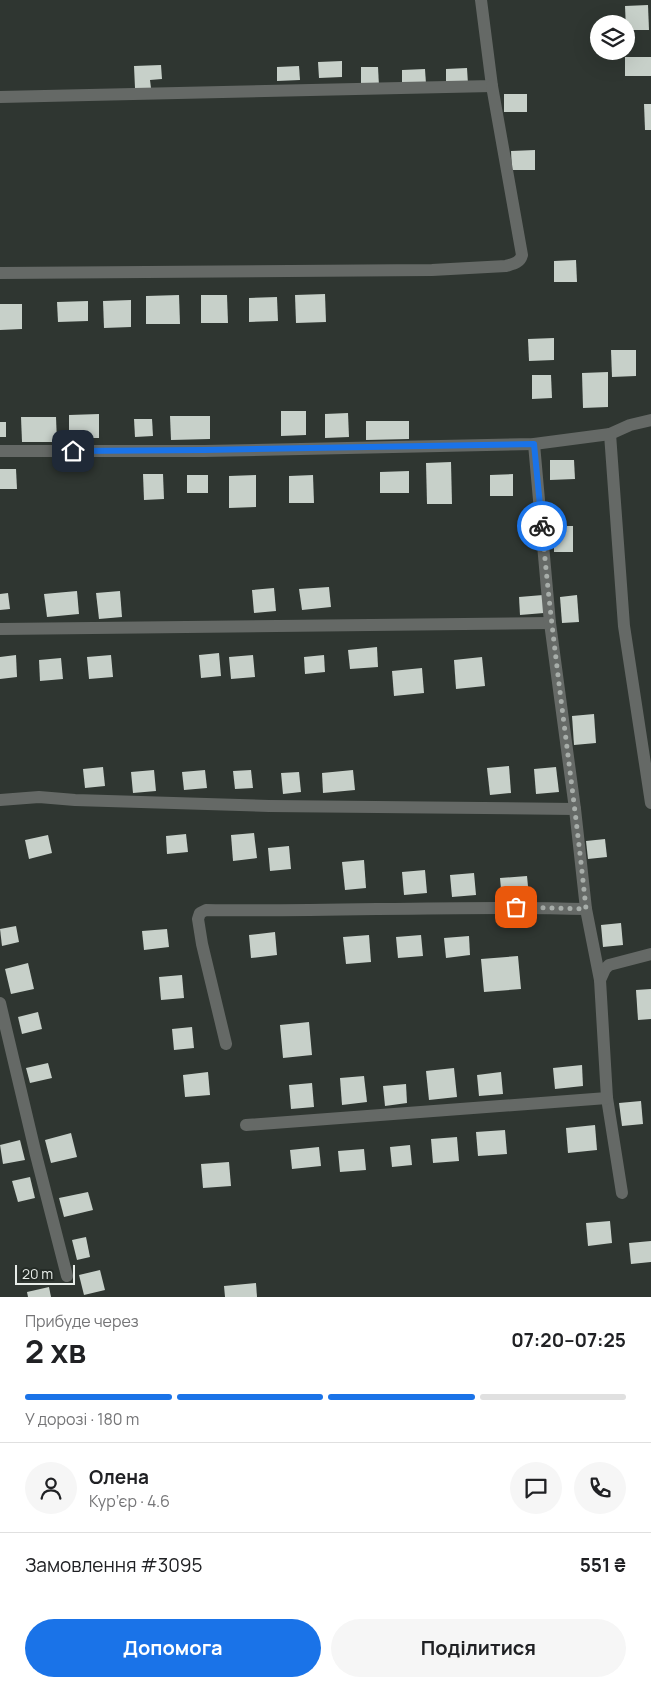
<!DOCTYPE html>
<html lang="uk">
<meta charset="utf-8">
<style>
:root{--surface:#fff;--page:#f6f6f6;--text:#202124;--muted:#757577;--line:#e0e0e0;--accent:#1a73e8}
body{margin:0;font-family:Manrope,sans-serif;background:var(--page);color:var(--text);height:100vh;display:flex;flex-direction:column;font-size:19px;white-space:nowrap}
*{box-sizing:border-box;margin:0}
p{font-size:16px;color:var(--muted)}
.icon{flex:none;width:28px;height:28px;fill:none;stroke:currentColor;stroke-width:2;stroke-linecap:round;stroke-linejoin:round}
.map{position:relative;height:1297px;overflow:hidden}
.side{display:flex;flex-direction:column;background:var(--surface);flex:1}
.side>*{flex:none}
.fabs{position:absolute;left:590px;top:15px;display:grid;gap:10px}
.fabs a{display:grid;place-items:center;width:45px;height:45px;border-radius:50%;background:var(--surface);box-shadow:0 5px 20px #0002;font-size:25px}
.scale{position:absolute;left:15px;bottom:12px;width:60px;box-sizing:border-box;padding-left:5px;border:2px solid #e8ede9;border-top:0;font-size:14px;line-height:18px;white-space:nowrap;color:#e8ede9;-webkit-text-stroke:4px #252c27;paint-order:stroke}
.pin{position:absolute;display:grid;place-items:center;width:42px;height:42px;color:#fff;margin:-21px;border-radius:10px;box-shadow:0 2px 8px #0006}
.courier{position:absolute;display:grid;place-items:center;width:50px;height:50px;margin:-25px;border:4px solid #1a73e8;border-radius:50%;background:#fff;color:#222;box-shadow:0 1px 6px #0007}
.summary em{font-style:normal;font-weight:700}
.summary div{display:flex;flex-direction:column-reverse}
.summary{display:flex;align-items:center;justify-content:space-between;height:85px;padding:0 25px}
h1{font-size:32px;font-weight:700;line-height:38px}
.bar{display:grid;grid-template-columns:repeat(4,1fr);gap:8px 5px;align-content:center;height:60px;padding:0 25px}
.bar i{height:6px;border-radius:4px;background:var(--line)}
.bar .active{background:var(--accent)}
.bar p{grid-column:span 4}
.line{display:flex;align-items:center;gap:12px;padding:0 25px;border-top:1px solid var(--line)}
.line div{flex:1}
.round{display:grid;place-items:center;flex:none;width:52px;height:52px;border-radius:26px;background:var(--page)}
.cta{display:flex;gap:10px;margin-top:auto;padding:10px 25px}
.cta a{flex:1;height:58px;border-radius:30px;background:var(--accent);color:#fff;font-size:20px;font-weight:700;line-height:58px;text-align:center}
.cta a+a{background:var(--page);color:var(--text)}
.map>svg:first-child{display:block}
</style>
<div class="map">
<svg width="651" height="1297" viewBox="0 0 651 1297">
<rect width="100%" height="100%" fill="#2f3631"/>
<g fill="#c7d0c9">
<path d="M648,5L649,30H626L625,6Z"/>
<rect x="625" y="57" width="26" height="19"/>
<path d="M342,61V77L319,78L318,62Z"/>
<path d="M161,65L162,79L150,80L151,88H135L134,66Z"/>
<path d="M299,66L300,80L277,81V67Z"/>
<path d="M361,67H378L379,86H361Z"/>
<path d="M467,68L468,84H446V69Z"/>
<path d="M425,69L426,84L402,85V70Z"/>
<rect x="504" y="94" width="23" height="18"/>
<path d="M644,104H651V130H645Z"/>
<path d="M535,150V170H512L511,151Z"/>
<path d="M576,260L577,282H554V261Z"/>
<path d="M325,294L326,322L296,323L295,295Z"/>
<path d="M179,295L180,324H146V296Z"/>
<path d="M201,295H227L228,323H201Z"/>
<path d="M277,297L278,321L249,322V298Z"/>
<path d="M131,300V327L104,328L103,301Z"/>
<path d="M88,301V321L58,322L57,302Z"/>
<path d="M0,304H22V329L0,330Z"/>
<path d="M554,338V360L529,361L528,339Z"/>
<path d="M611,350H636V376L612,377Z"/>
<path d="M608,372V407L583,408L582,373Z"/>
<path d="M532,375H551L552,398L532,399Z"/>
<path d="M281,411H306V435L281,436Z"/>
<path d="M348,413L349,437L325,438V414Z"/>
<path d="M99,414V438H69V415Z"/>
<path d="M170,416H210V439L171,440Z"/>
<path d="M21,417H56L57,442H22Z"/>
<path d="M134,419H152L153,436L135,437Z"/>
<path d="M366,421H409V439L366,440Z"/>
<rect x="0" y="422" width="6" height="15"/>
<path d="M550,460H574L575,479L550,480Z"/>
<path d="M451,462L452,504H427L426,463Z"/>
<path d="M0,469H16L17,489H0Z"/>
<path d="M409,471V493H380V472Z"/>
<path d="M143,474H163L164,499L144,500Z"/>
<path d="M513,474V496H490V475Z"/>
<rect x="187" y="475" width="21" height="18"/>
<path d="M256,475V507L229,508V476Z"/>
<path d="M313,475L314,503H289V476Z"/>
<rect x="554" y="526" width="19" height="26"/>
<path d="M329,587L331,607L302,610L299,589Z"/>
<path d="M274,588L276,611L254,613L252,590Z"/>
<path d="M77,591L79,614L47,617L44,594Z"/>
<path d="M120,591L122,617L99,619L96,593Z"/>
<path d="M8,593L10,609L0,610V594Z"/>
<path d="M543,595L544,613L520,615L519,597Z"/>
<path d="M577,595L579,622L562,623L560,597Z"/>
<path d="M377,647L378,667L350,669L348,650Z"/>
<path d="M219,653L221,676L201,678L199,655Z"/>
<path d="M16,655L17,677L0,679V657Z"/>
<path d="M111,655L113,677L89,679L87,657Z"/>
<path d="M253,655L255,677L231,679L229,657Z"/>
<path d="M324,655L325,672L305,674L304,657Z"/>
<path d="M482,657L485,686L456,689L454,660Z"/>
<path d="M61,658L63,679L40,681L39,660Z"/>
<path d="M422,668L424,693L394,696L392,671Z"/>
<path d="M594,714L596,743L574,745L572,716Z"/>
<path d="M509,766L511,793L490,795L487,768Z"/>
<path d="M103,767L105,786L85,788L83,769Z"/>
<path d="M556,767L559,792L536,794L534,769Z"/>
<path d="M154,770L156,791L133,793L131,772Z"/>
<path d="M205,770L207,788L184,790L182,772Z"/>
<path d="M251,770L253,788L235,789L233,771Z"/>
<path d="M353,770L355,790L323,793L322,773Z"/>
<path d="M299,772L301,792L283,794L281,773Z"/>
<path d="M254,833L257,858L233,861L231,835Z"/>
<path d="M186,834L188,852L167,854L166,836Z"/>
<path d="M48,835L52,853L29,859L25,840Z"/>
<path d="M605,839L607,857L588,859L586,841Z"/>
<path d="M289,846L291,869L270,871L268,848Z"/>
<path d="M364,860L366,888L345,890L342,862Z"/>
<path d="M425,870L427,893L404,895L402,872Z"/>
<path d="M474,873L476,895L452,897L450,875Z"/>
<path d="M527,876L529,897L502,900L500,878Z"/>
<path d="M621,923L623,945L603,947L601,925Z"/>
<path d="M16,926L19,942L2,946L0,929Z"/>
<path d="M167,929L169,947L144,950L142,931Z"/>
<path d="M275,932L277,955L251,958L249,935Z"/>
<path d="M369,935L371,962L346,964L343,937Z"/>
<path d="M421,935L423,956L398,958L396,937Z"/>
<path d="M469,936L470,955L446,958L444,938Z"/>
<path d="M518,956L521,989L484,992L481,959Z"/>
<path d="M28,963L34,989L11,994L5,969Z"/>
<path d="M182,975L184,998L161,1000L159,977Z"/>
<path d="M651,989V1019L638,1020L636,990Z"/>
<path d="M38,1012L42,1029L22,1034L18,1017Z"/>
<path d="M309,1022L312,1055L283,1058L280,1025Z"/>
<path d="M192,1027L194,1048L174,1050L172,1029Z"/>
<path d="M48,1063L52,1078L30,1083L26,1068Z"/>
<path d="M582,1065L583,1086L555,1089L553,1068Z"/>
<path d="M454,1068L457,1097L429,1100L426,1071Z"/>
<path d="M208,1072L210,1095L185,1097L183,1075Z"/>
<path d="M501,1072L503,1094L479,1096L477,1075Z"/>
<path d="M364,1076L367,1102L342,1105L340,1078Z"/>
<path d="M312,1083L314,1107L291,1109L289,1085Z"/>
<path d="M406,1084L407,1103L385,1106L383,1086Z"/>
<path d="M641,1101L643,1124L622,1126L619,1103Z"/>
<path d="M595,1125L597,1150L568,1153L566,1128Z"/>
<path d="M505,1130L507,1154L478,1156L476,1132Z"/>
<path d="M71,1133L77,1157L51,1163L45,1140Z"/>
<path d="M457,1137L459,1161L433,1163L431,1139Z"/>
<path d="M20,1140L25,1160L3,1164L0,1145Z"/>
<path d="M410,1145L412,1165L392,1167L390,1147Z"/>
<path d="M319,1147L321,1166L292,1169L290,1150Z"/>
<path d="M364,1149L366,1170L340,1172L338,1151Z"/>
<path d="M229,1162L231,1186L203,1188L201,1164Z"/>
<path d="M30,1177L35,1198L18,1202L12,1181Z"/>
<path d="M88,1192L93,1210L64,1217L59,1198Z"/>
<path d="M610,1221L612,1243L588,1246L586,1223Z"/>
<path d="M86,1237L90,1257L77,1260L72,1240Z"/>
<path d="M651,1241V1262L631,1264L629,1243Z"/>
<path d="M100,1270L105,1290L84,1295L79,1275Z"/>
<path d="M256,1283L257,1297H225L224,1286Z"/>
<path d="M49,1287L51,1297H28L27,1292Z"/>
</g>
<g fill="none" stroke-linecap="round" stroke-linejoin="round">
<g stroke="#656966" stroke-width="12">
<path d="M0,97L492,86L481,0"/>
<path d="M0,273L432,270L506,266C513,264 520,263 522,255L492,86"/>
<path d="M610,434L624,626L651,803"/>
<path d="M0,451H204L534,444L610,434L630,425L651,420"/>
<path d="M0,629L550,623"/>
<path d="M0,800L39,797L75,800L269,806L575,809"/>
<path d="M600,980L605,969L609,965L651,954"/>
<path d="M0,1003L36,1155L67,1276"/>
<path d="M226,1044L202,944L198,919L200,913L206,910C333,912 459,905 586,909"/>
<path d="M607,1098L622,1193"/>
<path d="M246,1125L607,1098L600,980L586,909L575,809L550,623L534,444"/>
</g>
</g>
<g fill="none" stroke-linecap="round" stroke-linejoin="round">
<path stroke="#a7ada9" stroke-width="5" stroke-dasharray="0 9" d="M516,907L586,909C573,781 553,654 542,526"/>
<path stroke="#1a73e8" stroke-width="6" d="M73,451L204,450L534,444L542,526"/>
</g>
</svg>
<div class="fabs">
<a><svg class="icon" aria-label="layers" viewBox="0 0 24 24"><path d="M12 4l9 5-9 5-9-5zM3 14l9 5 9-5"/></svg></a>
</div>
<div class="scale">20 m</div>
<div class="pin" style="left:516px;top:907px;background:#ea580c"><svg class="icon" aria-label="bag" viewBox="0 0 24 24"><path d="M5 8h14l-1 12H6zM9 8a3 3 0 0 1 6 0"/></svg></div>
<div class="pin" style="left:73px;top:451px;background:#1f2937"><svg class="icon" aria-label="home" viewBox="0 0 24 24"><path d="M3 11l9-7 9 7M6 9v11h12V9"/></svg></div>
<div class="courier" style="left:542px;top:526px"><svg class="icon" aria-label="bike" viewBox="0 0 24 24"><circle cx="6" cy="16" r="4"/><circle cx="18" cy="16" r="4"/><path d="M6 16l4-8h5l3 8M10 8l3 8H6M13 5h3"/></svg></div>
</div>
<section class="side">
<div class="summary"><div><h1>2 хв</h1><p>Прибуде через</p></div><em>07:20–07:25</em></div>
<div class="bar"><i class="active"></i><i class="active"></i><i class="active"></i><i></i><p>У дорозі · 180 m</p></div>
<div class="line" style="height:90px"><a class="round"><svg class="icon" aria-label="person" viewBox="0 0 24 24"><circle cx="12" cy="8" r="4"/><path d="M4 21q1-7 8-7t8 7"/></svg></a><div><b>Олена</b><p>Кур’єр · 4.6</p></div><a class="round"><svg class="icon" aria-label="chat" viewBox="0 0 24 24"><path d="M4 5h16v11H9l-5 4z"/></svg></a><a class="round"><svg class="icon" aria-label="phone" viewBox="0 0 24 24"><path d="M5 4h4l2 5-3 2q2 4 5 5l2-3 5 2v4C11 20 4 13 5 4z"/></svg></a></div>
<div class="line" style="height:65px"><div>Замовлення #3095</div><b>551 ₴</b></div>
<div class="cta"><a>Допомога</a><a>Поділитися</a></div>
</section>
